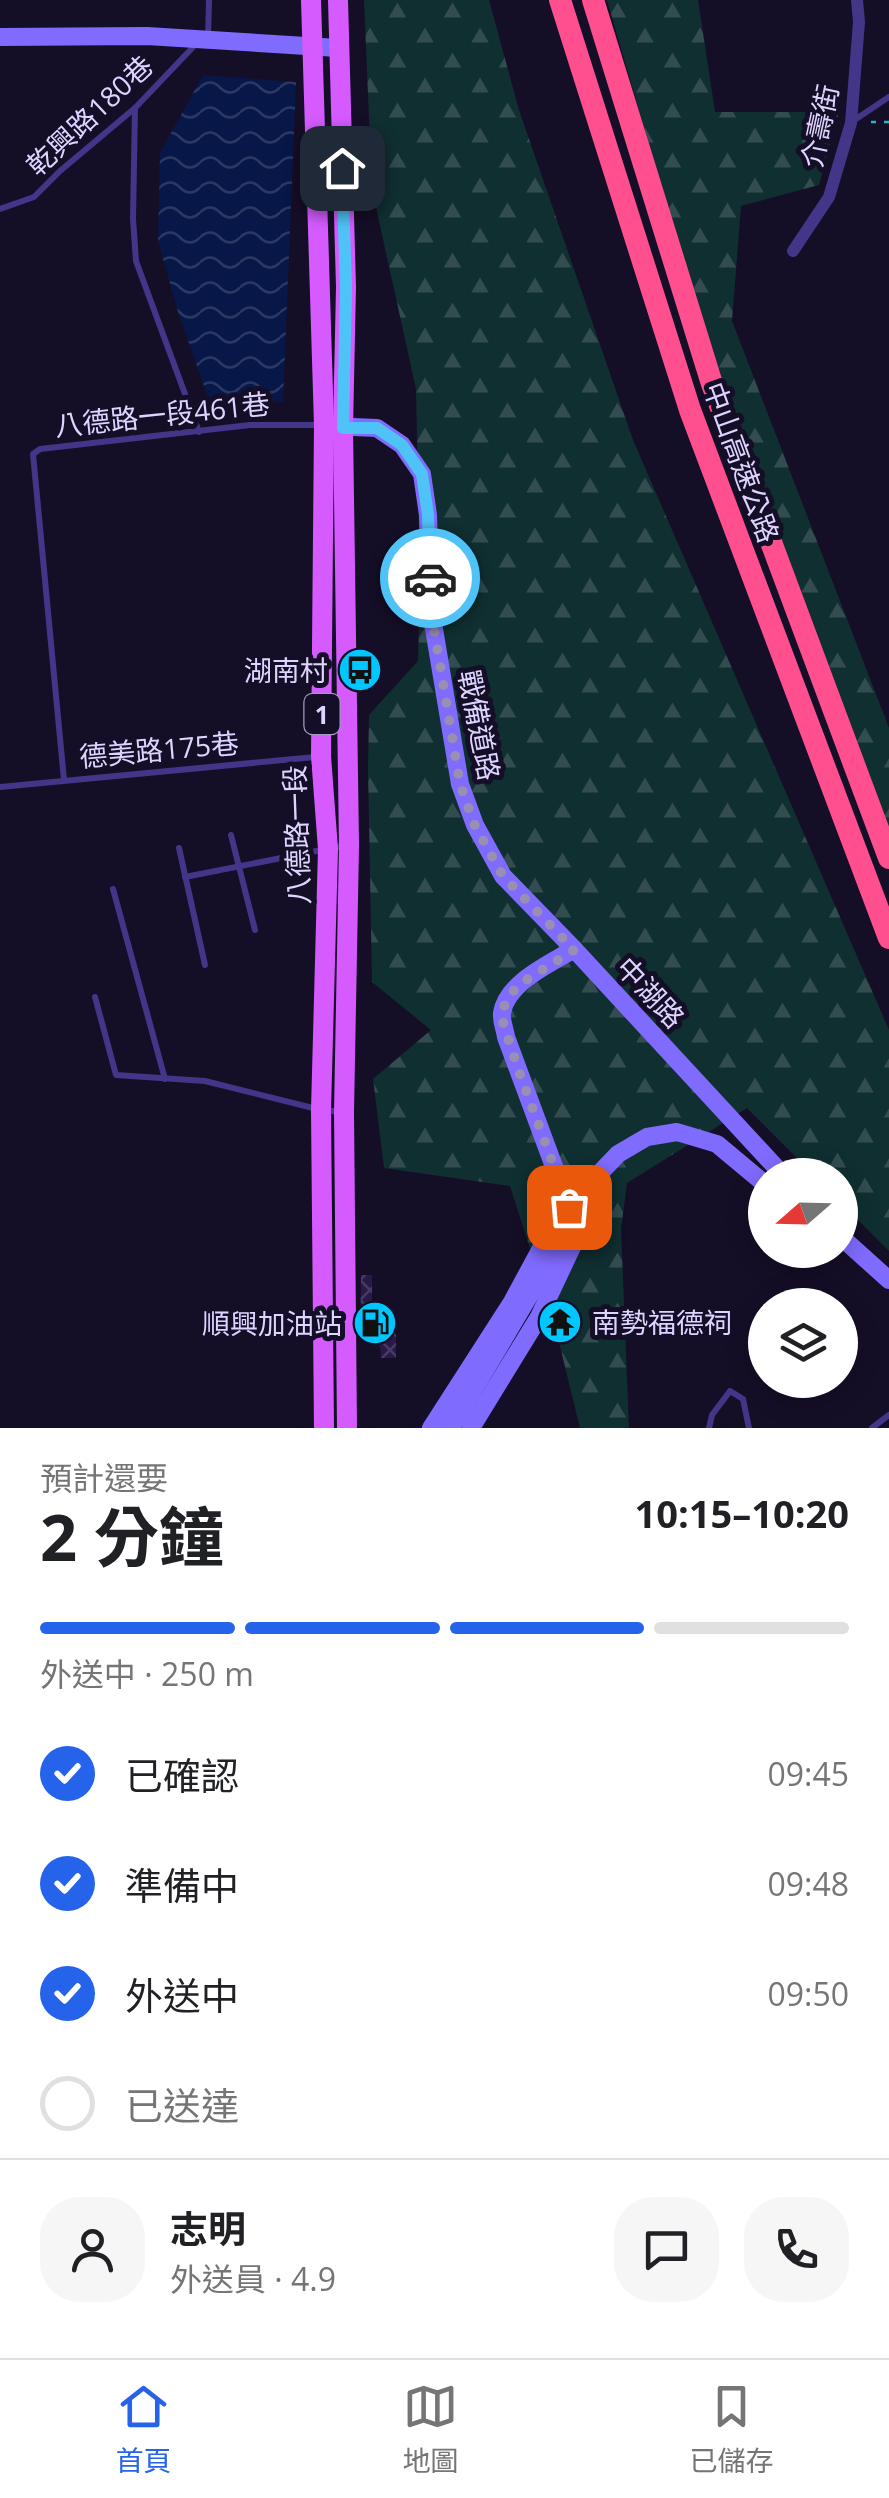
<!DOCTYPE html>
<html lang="zh-TW">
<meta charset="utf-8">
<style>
:root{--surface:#fff;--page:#f6f6f6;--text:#202124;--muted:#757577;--line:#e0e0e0;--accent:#2563eb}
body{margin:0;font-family:"Open Sans","Noto Sans TC",sans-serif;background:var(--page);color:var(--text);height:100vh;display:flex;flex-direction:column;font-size:38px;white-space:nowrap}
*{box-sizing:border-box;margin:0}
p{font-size:32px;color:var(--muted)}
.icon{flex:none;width:55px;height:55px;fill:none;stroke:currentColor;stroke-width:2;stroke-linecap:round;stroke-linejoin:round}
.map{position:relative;height:1428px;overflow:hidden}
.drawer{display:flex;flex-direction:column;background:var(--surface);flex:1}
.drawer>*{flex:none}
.needle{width:65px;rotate:250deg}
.buttons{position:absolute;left:748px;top:1158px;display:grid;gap:20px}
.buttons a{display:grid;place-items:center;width:110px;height:110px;border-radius:50%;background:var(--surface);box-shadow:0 5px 25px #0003;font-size:50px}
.pin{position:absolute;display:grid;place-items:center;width:85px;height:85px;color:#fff;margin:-42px;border-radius:20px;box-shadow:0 5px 15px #0006}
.courier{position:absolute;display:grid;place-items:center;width:100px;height:100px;margin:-50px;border:8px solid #4fc3f7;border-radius:50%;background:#fff;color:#222;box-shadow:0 2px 12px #0007}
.head em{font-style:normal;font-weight:700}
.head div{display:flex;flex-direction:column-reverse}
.head{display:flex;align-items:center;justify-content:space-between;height:170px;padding:0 40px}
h1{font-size:65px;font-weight:700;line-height:75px}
.bar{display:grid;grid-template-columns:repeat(4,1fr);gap:15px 10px;align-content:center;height:120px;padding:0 40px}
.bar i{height:12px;border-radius:8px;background:var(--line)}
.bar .current{background:var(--accent)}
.bar p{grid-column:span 4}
.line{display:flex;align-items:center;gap:25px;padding:0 40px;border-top:2px solid var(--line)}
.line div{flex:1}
.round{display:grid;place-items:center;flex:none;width:105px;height:105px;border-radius:40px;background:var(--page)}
ol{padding:0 40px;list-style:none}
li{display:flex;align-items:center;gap:30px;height:110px}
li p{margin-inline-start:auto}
li .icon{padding:10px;border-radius:50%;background:var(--accent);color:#fff;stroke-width:4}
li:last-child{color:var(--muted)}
li i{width:55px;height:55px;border:5px solid var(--line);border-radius:50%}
.menu{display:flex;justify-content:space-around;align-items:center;height:140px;border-top:2px solid var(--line);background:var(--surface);font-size:28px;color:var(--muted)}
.menu a{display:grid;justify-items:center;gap:5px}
.menu .current{color:var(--accent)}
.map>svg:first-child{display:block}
</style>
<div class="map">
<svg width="889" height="1428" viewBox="0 0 889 1428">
<defs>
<pattern id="forest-firs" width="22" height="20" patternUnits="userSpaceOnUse" patternTransform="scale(2.5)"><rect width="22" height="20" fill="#102f31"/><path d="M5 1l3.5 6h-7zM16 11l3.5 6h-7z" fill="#324c50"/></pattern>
<pattern id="water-waves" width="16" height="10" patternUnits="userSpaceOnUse" patternTransform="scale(2.5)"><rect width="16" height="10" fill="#071747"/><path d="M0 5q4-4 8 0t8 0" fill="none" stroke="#2b3863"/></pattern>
<pattern id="building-cross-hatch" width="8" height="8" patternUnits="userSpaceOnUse" patternTransform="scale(2.5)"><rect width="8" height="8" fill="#281949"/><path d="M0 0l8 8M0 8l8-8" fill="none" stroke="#473a64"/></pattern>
</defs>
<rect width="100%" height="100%" fill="#150e27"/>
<g fill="url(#forest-firs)">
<path d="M364,0H489L519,110L633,440L889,1030V1251L840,1202V1175H814L747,1108L627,1183L621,1229L629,1428H580L557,1334L510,1186L384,1168L373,1079L431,1030L372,982L368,769L369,715L418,661L420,582L416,389L372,189Z"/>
<path d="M607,0H698L715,112H839L819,185L741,206L732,321L889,728V827L701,324Z"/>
</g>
<path fill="url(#water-waves)" d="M203,75L296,82L283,402L210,403L178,312L158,241L160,153Z"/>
<path fill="url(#building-cross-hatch)" d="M361,1275H372V1313L390,1314V1333L396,1334V1358H381L380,1347L372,1340H360Z"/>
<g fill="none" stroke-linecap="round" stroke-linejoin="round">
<path stroke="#28b6bf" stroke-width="2.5" stroke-dasharray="5 8" stroke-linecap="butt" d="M871,122H889"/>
<g stroke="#433689" stroke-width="6">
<path d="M208,39L209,0"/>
<path d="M135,108L133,219L136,261L199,432"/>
<path d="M853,121L889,97"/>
<path d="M0,209L34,197L60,171L135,108L196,44"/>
<path d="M64,780L33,454L40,449L250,425H322"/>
<path d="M0,787L315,757"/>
<path d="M231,835L255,930"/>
<path d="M179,848L205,965"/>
<path d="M185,877L347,845"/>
<path d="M113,889L165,1079"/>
<path d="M95,997L116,1075L205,1081L321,1110L343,1112"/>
<path d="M709,1428L712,1415L730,1391L743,1399L749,1428"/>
<path d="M872,1428L889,1415"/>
</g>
<path stroke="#433689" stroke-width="12" d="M793,251L829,197L851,123L859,22L857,0"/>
<g stroke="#806bff" stroke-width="18">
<path d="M0,37L147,36L338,48"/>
<path d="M329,426L377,428L402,445L422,474L428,515L431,611L460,784L475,825L503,876L574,949L783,1175"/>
<path d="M840,1236L889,1280"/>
<path d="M431,1428L512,1302L545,1241L553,1223L556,1202L554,1182"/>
<path d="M471,1428L539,1317L572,1247L569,1207L506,1037C505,1029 501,1021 502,1013C507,982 550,964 574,949"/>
</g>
<g stroke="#d55bff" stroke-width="20">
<path d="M311,0L324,425L321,756L328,849L321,1110L324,1428"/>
<path d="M338,0L346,287L343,428L349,845L344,1112L347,1428"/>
</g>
<g stroke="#ff4f8e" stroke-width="22">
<path d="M560,0L690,410L889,938"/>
<path d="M593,0L712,384L889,858"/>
</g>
<path stroke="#806bff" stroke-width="18" d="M451,1428L551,1259L597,1176L618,1154L647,1137L677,1132L717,1144L765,1184"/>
</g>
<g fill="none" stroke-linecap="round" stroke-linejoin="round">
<path stroke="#988fb3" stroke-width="10" stroke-dasharray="0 18" d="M430,578L431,611L460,784L475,826L503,876L574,950L520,984L507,998L501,1016L518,1069L569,1207"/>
<path stroke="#4fc3f7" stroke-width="12" d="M342,168L346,287L343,428H377L402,445L422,474L428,515L430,578"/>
</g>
<defs>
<g id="bus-disc" transform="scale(2.25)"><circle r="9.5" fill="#00c7ff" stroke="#150e27"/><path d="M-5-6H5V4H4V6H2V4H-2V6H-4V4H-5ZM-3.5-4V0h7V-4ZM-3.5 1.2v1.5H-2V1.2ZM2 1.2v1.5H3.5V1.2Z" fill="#111"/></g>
<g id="temple-disc" transform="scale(2.25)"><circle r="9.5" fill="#00c7ff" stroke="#150e27"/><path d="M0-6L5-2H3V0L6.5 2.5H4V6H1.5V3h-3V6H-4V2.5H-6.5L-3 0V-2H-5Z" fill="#111"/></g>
<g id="fuel-disc" transform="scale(2.25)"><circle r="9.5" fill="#00c7ff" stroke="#150e27"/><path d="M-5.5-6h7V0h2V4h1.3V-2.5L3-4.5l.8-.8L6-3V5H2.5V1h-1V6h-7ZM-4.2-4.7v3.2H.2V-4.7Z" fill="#111"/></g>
</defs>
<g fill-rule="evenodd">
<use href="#bus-disc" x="360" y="670"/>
<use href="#temple-disc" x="560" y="1322"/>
<use href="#fuel-disc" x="375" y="1323"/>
</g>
<g text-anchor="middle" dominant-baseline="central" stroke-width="10" stroke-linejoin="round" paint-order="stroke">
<rect fill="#150e27" stroke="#a299be" stroke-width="2.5" x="304.5" y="694" width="35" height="40" rx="8"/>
<g font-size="25" font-weight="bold" fill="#ded4ff">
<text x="322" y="714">1</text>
</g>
<g font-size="28" fill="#ded4ff" stroke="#150e27">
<text transform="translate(89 115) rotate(-43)">乾興路180巷</text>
<text transform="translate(819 126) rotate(-78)">介壽街</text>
<text transform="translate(162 414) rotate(-6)">八德路一段461巷</text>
<text transform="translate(742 462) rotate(70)">中山高速公路</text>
<text transform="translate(480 725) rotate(79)">戰備道路</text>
<text transform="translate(159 749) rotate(-5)">德美路175巷</text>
<text transform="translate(296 835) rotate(-92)">八德路一段</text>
<text transform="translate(651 992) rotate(47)">中湖路</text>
</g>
<g font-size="28" fill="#ded4ff" stroke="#150e27" text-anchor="end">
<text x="328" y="670">湖南村</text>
<text x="592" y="1322" text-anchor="start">南勢福德祠</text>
<text x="342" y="1323">順興加油站</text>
</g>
</g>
</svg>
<div class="buttons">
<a><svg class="needle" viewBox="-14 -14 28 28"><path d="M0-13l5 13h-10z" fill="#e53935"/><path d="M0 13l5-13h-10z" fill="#757577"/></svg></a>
<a><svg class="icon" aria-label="layers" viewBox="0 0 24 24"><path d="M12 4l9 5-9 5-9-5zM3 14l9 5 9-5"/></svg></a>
</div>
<div class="pin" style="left:569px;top:1207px;background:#ea580c"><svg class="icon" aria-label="bag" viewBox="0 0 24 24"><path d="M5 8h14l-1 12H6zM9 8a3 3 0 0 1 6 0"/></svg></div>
<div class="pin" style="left:342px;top:168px;background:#1f2937"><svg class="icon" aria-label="home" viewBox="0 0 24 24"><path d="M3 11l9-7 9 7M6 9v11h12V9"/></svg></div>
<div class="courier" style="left:430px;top:578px"><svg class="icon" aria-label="car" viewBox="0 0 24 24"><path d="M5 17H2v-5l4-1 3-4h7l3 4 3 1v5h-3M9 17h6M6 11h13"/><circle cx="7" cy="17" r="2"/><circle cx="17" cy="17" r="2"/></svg></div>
</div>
<section class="drawer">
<div class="head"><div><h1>2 分鐘</h1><p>預計還要</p></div><em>10:15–10:20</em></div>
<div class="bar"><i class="current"></i><i class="current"></i><i class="current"></i><i></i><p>外送中 · 250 m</p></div>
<ol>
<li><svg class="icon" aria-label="check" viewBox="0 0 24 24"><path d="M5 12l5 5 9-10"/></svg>已確認<p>09:45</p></li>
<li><svg class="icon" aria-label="check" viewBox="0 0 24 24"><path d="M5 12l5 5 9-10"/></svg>準備中<p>09:48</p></li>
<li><svg class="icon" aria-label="check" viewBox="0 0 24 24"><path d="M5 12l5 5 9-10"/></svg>外送中<p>09:50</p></li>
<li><i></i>已送達</li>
</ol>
<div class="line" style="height:180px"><a class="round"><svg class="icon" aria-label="person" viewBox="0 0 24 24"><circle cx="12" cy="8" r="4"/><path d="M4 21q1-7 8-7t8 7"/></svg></a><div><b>志明</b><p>外送員 · 4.9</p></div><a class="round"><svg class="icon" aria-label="chat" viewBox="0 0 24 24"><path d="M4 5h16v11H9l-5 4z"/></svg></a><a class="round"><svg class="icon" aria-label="phone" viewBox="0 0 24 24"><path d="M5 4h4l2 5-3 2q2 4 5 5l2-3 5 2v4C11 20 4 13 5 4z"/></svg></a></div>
</section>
<nav class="menu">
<a class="current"><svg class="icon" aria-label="home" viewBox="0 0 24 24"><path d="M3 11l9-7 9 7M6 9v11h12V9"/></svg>首頁</a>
<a><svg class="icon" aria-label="map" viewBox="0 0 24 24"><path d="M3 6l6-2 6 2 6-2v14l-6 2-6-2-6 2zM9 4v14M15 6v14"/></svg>地圖</a>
<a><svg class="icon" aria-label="saved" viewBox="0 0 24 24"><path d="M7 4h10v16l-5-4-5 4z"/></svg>已儲存</a>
</nav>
